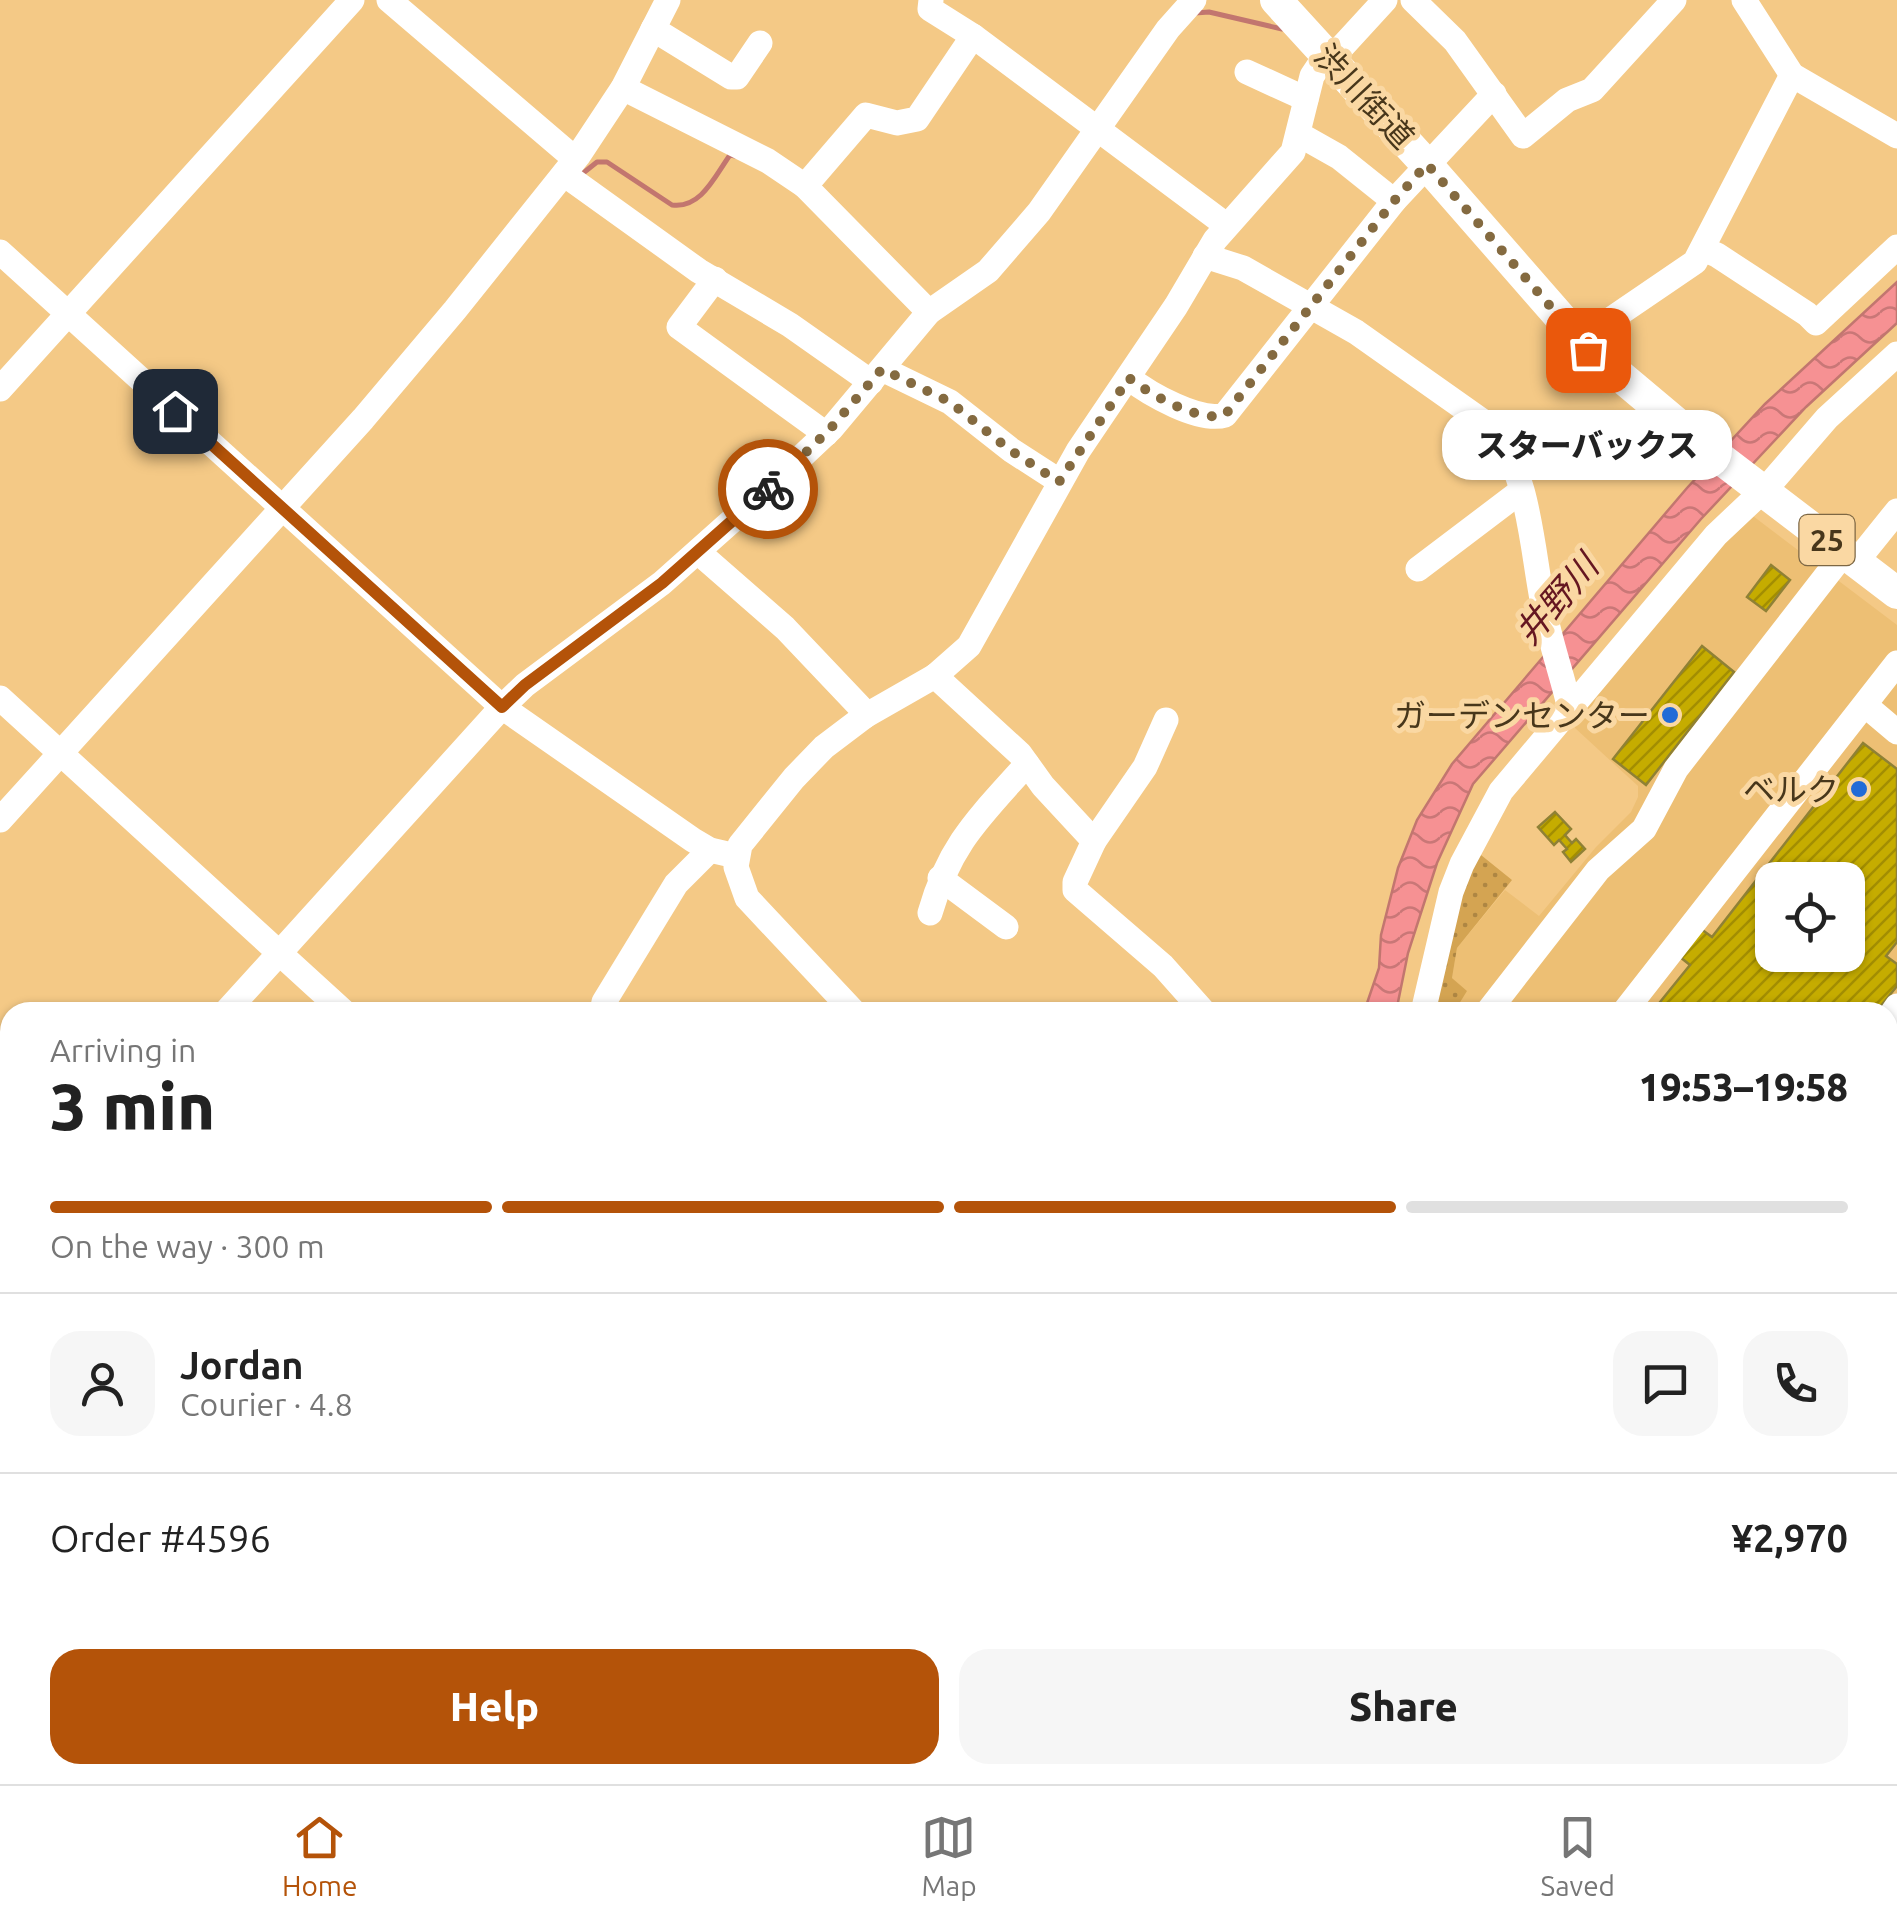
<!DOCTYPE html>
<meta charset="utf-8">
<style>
:root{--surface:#fff;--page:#f6f6f6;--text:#222;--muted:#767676;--line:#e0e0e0;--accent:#b45309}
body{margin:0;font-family:Ubuntu,"Noto Sans JP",sans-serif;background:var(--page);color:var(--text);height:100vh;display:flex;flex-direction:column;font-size:38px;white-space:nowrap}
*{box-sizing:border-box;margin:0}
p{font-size:32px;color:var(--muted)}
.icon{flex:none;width:55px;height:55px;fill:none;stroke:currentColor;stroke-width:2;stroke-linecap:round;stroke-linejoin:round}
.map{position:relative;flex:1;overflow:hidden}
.sheet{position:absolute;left:0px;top:1002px;width:1898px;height:782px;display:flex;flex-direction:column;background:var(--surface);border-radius:30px 30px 0 0;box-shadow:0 2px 8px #0004}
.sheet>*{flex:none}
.tools{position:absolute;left:1755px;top:862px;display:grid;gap:20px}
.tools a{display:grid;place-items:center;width:110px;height:110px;border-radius:20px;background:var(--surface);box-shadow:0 2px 8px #0004;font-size:50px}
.pin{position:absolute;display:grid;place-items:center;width:85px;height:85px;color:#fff;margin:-42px;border-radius:20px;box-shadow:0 5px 15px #0006}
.courier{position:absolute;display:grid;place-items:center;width:100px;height:100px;margin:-50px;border:8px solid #b45309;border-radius:50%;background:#fff;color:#222;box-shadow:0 2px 12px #0007}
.bubble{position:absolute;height:70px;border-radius:30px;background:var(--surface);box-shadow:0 2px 8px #0004;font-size:32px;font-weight:800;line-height:70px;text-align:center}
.head em{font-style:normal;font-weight:800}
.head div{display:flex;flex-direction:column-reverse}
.head{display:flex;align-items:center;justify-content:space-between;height:170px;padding:0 50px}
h1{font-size:65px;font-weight:800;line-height:75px}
.bar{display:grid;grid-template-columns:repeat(4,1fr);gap:15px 10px;align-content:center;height:120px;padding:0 50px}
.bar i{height:12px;border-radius:8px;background:var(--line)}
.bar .active{background:var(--accent)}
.bar p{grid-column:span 4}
.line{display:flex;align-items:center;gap:25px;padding:0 50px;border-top:2px solid var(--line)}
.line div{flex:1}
.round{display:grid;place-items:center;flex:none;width:105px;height:105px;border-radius:30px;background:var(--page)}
.action{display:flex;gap:20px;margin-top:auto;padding:20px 50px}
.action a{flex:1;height:115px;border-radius:30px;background:var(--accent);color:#fff;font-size:40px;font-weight:800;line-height:115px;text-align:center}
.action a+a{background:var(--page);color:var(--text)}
.tabs{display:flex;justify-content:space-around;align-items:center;height:140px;border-top:2px solid var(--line);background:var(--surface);font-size:28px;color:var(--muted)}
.tabs a{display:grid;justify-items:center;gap:5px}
.tabs .active{color:var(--accent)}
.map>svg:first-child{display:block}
</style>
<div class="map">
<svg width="1897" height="1784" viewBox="0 0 1897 1784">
<defs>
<pattern id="grass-dots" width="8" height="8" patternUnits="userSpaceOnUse" patternTransform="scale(2.5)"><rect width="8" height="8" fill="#d4a452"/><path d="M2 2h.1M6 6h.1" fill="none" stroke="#ae8643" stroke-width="1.8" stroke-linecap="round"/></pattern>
<pattern id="water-waves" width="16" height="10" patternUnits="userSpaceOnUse" patternTransform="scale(2.5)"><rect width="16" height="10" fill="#f69193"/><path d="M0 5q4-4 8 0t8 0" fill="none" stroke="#c97777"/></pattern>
<pattern id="building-hatch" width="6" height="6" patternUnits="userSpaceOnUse" patternTransform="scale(2.5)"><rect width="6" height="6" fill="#c5ac00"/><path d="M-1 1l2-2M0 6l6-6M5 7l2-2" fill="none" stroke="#a28d02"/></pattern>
</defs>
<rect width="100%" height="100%" fill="#f4c986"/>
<g fill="#edbf74" fill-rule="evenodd">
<path d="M1749,513L1897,625V1199L1888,1202V1012H1454L1466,991L1452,978L1457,948L1505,890L1539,916L1596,847L1631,812L1638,797V786L1575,728V721ZM1772,880H1848V955H1772Z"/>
<path d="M339,1775H495L489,1784H341Z"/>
<path d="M683,1775H892L885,1784H696Z"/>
</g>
<path fill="url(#grass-dots)" d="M1476,851L1512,880L1457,948L1452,978L1467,991L1454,1012H1430L1455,910Z"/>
<path fill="url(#water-waves)" stroke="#c2766f" stroke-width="2.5" d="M1897,282V323L1806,407L1701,519L1473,784L1437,863L1408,953L1396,1012H1364L1379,968L1381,935L1398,868L1417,820L1452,764L1687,488L1765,404Z"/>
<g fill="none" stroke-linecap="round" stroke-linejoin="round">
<g stroke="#c2766f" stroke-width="5">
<path d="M1195,13L1209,12L1282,29"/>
<path d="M582,174L597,162H607L672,205C701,209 715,176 730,155L735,156"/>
<path d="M1888,1548L1897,1536"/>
</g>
<path stroke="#f69193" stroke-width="32" d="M1064,1775L1074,1784"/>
</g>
<g fill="url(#building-hatch)" stroke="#8f8135" stroke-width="2.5" fill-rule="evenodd">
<path d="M1771,565L1790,580L1766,611L1747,597Z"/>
<path d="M1702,646L1734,672L1646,785L1613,759Z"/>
<path d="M1863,743L1897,769V942L1886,956L1897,964V986L1876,1012H1652L1690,965L1680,957L1701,929L1712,937ZM1772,880H1848V955H1772Z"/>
<path d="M1555,812L1571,829L1565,835L1572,843L1576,839L1585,849L1571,862L1563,852L1567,849L1559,840L1554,845L1538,827Z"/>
<path d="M429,1775H480L473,1784H441Z"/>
<path d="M510,1775H559L552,1784H504Z"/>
<path d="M1150,1775H1272L1265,1784H1221L1215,1780L1212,1784H1161Z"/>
</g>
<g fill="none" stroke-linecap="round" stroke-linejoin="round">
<g stroke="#fff" stroke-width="25">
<path d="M389,0L575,159"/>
<path d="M931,0L930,9L973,36L1226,225"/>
<path d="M1413,0L1455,41L1523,136L1567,100L1592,90L1674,0"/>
<path d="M1744,0L1792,75L1897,136"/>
<path d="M653,29L731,77H737L760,43"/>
<path d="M1247,72L1306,99"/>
<path d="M623,88L768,161L805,186L929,312"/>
<path d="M1300,135L1339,157L1394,201"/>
<path d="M564,174L699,271L790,325L871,382"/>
<path d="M805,186L866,115L897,123L917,119L973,36"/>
<path d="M1703,249L1717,255L1807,314L1816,323L1897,247"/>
<path d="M0,252L502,707L693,840L710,850L736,856"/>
<path d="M1205,256L1243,268L1356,332L1492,428C1532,476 1532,559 1546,619C1553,650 1563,679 1570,709"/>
<path d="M715,279L679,327L826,434"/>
<path d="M1579,341L1695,262L1792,75"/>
<path d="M882,369L950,402L1011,450L1059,481"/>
<path d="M1129,378C1149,394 1200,423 1225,415L1394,201L1494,94"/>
<path d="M0,389L352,0"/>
<path d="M698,552L785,628L860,707L865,716"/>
<path d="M1856,562L1897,511"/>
<path d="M1418,569L1521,491"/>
<path d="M935,676L1020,754L1043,786L1094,841L1075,882V890L1163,966L1204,1012"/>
<path d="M0,698L344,1012"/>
<path d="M1865,705L1897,732"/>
<path d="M0,820L363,419L455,310L578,156L623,88L668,0"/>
<path d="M1094,841L1145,767L1166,720"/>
<path d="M940,878L1006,927"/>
<path d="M930,913C950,843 980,817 1027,764"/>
<path d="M226,1012L502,707L525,685L662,583L762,494L831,429L929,312L988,271L1039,212L1168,29L1194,0"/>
<path d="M602,1012L604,1002L676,884L710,850"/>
<path d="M854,1012L747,898L736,867L740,845L794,778L824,747L865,716L935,676L969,646L1078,451L1176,306L1215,240L1293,152L1312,76L1320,64L1341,48L1385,0"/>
<path d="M1423,1012L1451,892L1462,864L1501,791L1716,535L1770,484L1827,418L1897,354"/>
<path d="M1495,1012L1490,1009L1598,870L1644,829L1676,769L1844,553"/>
<path d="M1624,1012L1897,663"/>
<path d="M1888,1019L1897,1006"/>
<path d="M1888,1133L1897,1142"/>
<path d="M0,1207L10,1216"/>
<path d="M1888,1209L1897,1206"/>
<path d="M0,1261L10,1249"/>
<path d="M1888,1425L1897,1434"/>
<path d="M0,1515L10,1507"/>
<path d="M1888,1517L1897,1506"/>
<path d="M0,1564L10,1571"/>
<path d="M1107,1775L1116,1784"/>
<path d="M1880,1775L1894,1784"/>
<path d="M131,1784L136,1775"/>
<path d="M326,1784L329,1775"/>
<path d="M664,1784L670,1775"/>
<path d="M1671,1784L1679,1775"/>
</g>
<path stroke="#fff" stroke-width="32" d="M1276,0L1427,165L1588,349L1700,443L1897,593"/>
</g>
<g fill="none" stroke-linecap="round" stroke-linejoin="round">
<path stroke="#846a40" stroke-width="10" stroke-dasharray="0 18" d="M768,489L830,429L882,369L950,402L1010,450L1059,482L1129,378C1149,394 1200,423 1225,415L1394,201L1427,164L1588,350"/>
<path stroke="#b45309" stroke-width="12" d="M175,411L502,707L525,685L662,583L768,489"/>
</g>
<g fill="#216bd7" stroke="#fad8a3" stroke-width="4">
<circle cx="1670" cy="715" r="10"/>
<circle cx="1859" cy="789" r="10"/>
</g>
<g text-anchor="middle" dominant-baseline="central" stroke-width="10" stroke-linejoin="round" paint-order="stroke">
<rect fill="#fad8a3" stroke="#7d6744" stroke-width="2.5" x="1799.5" y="515" width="55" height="50" rx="8"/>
<g font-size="30" font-weight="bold" fill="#48371b">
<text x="1827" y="540">25</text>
</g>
<g font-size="32" fill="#48371b" stroke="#fad8a3">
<text transform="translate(1365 96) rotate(47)">渋川街道</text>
</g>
<g font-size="32" fill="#48371b" stroke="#fad8a3" text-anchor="end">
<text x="1650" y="715">ガーデンセンター</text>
<text x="1839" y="789">ベルク</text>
</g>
<g font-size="35" font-style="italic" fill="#651721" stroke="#fad8a3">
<text transform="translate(1556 599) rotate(-49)">井野川</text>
</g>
</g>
</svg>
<div class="tools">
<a><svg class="icon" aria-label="locate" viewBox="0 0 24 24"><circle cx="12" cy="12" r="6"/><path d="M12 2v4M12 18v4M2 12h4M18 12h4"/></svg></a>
</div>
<div class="pin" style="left:1588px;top:350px;background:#ea580c"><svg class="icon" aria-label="bag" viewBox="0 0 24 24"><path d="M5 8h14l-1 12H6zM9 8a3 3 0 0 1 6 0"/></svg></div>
<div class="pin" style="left:175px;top:411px;background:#1f2937"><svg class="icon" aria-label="home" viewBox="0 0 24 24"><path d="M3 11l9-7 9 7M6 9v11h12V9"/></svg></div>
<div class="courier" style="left:768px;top:489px"><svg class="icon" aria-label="bike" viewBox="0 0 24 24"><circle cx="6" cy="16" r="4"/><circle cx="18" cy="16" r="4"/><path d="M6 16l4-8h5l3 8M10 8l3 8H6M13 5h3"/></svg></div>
<div class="bubble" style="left:1442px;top:410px;width:290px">スターバックス</div>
<section class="sheet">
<div class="head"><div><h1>3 min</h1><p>Arriving in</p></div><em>19:53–19:58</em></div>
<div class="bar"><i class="active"></i><i class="active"></i><i class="active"></i><i></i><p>On the way · 300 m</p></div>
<div class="line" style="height:180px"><a class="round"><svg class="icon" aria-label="person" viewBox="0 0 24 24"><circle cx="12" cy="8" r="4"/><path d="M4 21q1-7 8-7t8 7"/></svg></a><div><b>Jordan</b><p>Courier · 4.8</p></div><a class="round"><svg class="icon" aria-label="chat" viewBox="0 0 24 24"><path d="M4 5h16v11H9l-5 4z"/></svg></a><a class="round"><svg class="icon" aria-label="phone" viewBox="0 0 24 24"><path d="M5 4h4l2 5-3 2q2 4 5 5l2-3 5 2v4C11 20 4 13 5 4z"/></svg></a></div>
<div class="line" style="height:130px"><div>Order #4596</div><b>¥2,970</b></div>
<div class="action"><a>Help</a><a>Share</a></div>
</section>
</div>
<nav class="tabs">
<a class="active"><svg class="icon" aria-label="home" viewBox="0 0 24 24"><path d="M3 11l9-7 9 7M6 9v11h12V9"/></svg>Home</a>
<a><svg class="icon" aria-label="map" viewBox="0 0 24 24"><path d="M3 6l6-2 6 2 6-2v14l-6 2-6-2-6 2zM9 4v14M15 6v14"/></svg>Map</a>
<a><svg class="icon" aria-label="saved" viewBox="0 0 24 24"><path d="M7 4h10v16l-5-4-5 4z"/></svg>Saved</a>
</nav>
